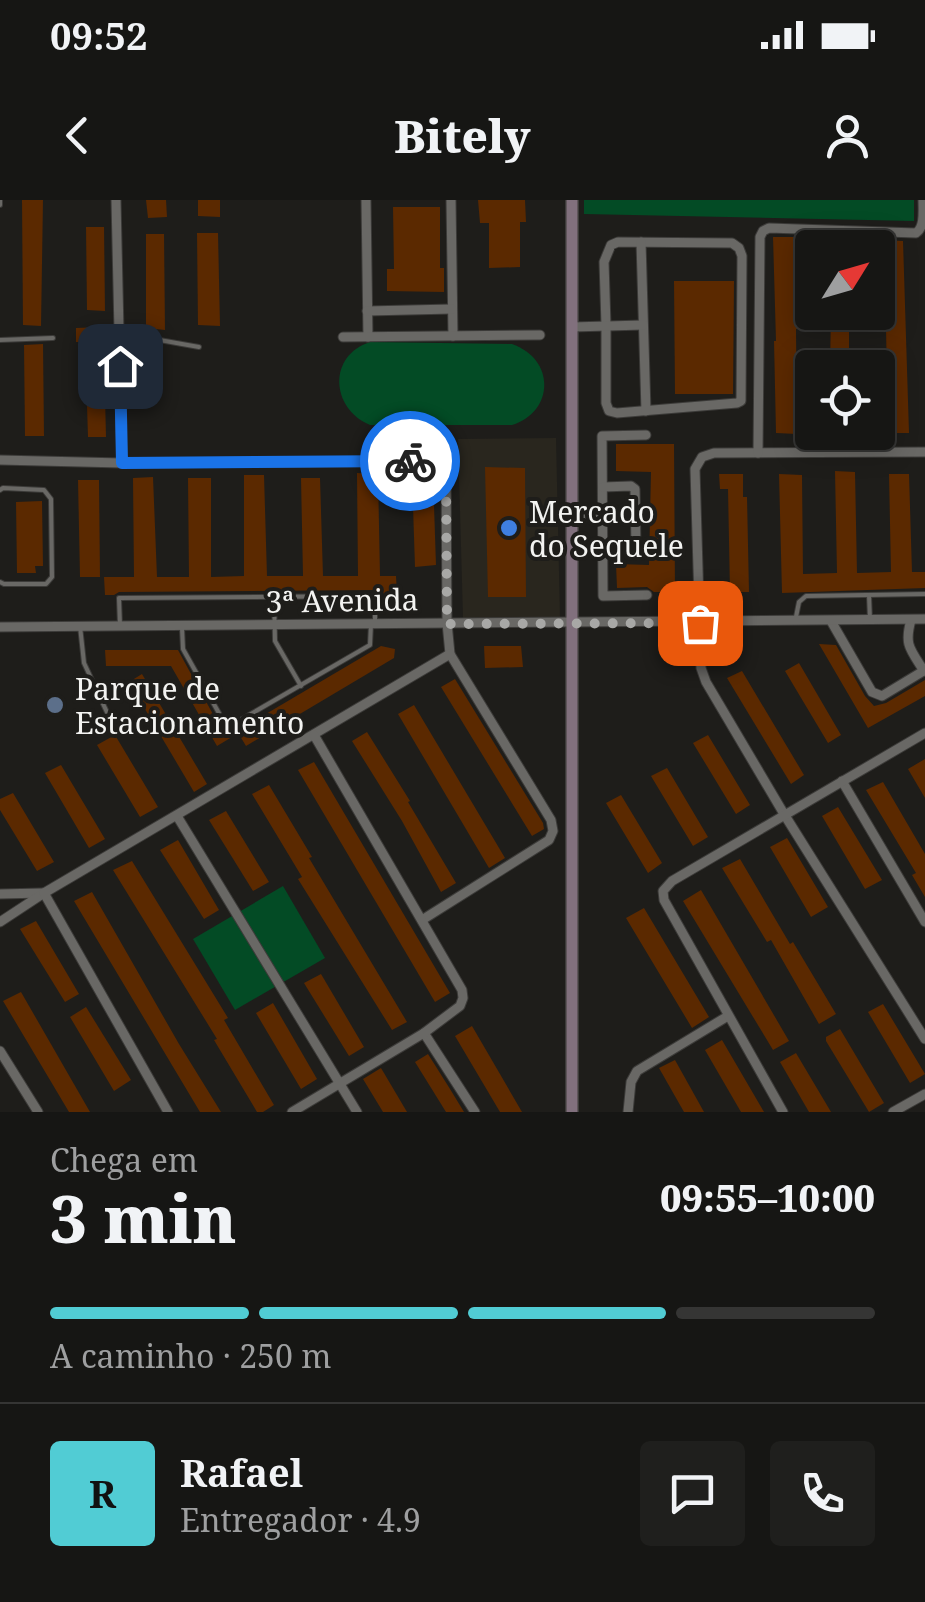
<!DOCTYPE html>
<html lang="pt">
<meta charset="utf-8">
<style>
:root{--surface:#161614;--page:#1f1f1d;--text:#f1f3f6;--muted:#9e9fa0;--line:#353534;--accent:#51ccd4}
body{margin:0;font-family:"Noto Serif",serif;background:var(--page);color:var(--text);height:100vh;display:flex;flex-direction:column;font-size:38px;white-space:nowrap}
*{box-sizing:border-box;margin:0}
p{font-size:32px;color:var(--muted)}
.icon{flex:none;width:55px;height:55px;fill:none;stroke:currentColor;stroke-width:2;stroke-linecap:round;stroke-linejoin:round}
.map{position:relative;height:912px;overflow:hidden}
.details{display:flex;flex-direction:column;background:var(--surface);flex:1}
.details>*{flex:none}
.needle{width:65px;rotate:53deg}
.buttons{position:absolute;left:795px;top:30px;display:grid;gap:20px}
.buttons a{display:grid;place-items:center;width:100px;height:100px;border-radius:10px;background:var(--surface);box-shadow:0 5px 25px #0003,0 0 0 2px var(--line);font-size:50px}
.pin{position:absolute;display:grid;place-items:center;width:85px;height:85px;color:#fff;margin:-42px;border-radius:20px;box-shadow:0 5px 15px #0006}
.courier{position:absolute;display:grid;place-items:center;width:100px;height:100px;margin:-50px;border:8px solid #1a73e8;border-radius:50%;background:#fff;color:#222;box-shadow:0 2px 12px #0007}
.head em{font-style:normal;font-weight:800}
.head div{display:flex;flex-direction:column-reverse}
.head{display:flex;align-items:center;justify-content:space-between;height:170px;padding:0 50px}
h1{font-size:65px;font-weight:800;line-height:75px}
.bar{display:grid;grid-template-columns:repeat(4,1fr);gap:15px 10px;align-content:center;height:120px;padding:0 50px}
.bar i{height:12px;border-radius:8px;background:var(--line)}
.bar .selected{background:var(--accent)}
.bar p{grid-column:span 4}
.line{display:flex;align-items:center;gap:25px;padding:0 50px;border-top:2px solid var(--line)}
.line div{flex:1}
.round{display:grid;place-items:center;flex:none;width:105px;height:105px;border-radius:10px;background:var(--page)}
.status{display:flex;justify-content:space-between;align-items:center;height:70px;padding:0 50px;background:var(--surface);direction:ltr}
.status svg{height:28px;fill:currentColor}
header{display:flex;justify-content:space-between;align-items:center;height:130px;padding:0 50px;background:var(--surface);font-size:45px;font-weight:800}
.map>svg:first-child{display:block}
</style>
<div class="status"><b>09:52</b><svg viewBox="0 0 49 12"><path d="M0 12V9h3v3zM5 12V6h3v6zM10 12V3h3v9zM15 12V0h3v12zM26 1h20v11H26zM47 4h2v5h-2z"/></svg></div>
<header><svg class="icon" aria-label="back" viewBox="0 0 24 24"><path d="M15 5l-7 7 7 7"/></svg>Bitely<svg class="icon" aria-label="person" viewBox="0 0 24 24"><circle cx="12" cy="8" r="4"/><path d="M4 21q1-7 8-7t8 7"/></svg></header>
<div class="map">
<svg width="925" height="912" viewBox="0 0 925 912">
<rect width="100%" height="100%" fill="#1e1d1a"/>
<path fill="#29261e" d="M556,238L560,417L463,418L458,239Z"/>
<g fill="#034b25">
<path d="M584,0H914V21L584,14Z"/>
<path d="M370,142L512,144C555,159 555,211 512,225H370C331,209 327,156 370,142Z"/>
<path d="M283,686L325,758L235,810L193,739Z"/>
</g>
<g fill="#5b2900">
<path d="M22,0H43L41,126L23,125Z"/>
<path d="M146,0H166L167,17L148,18Z"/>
<path d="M198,0H220V17L198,16Z"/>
<path d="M478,0H525L526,22H520V67L489,68V23H480Z"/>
<path d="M393,7H440V68H444V92L387,91V69H394Z"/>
<path d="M86,27H104L105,111L87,110Z"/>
<path d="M197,33H218L220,126L198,125Z"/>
<path d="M146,34H164L165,130L146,128Z"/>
<path d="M773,37H796L799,129H796L797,234L776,233L774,141H776Z"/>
<path d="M880,40L903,41L909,233H888L886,128H883Z"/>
<path d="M674,81H734L733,194H675Z"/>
<path d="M831,112H849V168H830Z"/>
<path d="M100,127L102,154H104L106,237H88L85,142H76V128Z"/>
<path d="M43,144L44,236H25L24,145Z"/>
<path d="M616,244H674L675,392H654L647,387L617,388L616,364L649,365L651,272L616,271Z"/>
<path d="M485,267L525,268L526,397H488Z"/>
<path d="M835,271L855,272L857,373L891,372L889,274H909L912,372H925V388L782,393L779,274L802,275L803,374L837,373Z"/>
<path d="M357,273L378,274L380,376H396L397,394H380L375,390L119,392L114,395H105L104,377H134L133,278L153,277L157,377H189L188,278H211V377L244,376V275H264L267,376H303L301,278H320L323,376H358Z"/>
<path d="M719,274H743V297H747L749,392H730L728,289H720Z"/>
<path d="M433,275L436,365L415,367L412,276Z"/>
<path d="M78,280H99L100,377H80Z"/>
<path d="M42,301L43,366H35L36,373H17L16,302Z"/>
<path d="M819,444L836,445L865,496L874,506L886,503L925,480V496L868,528Z"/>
<path d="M381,446L395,449L394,458L246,546L237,531Z"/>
<path d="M484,446H521L523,467L485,468Z"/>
<path d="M105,450H178L215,518L226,526L232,537L217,546L171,466H106Z"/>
<path d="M799,463L841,535L828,543L785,471Z"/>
<path d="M742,471L804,575L791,584L727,478Z"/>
<path d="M142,474L207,584L194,592L129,482Z"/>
<path d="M455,479L543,623L544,629L532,636L441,487Z"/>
<path d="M414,505L505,658L489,668L398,514Z"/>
<path d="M367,532L410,601L408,602L456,683L441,692L402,621L352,541Z"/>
<path d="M115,535L158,607L140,617L97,545Z"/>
<path d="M708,535L750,605L736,614L693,543Z"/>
<path d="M925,559V598L908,569Z"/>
<path d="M314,562L450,793L435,802L298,570Z"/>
<path d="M61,565L105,639L89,648L45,573Z"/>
<path d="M667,568L708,637L693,646L651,576Z"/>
<path d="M883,582L925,654V697L912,675L916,673L866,590Z"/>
<path d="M269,585L312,657L309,658L407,822L392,830L298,679L302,677L252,594Z"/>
<path d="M13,593L54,662L37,671L0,610V599Z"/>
<path d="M621,595L662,663L648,673L606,603Z"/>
<path d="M838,607L882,680L865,689L822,616Z"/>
<path d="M226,611L269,682L253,691L209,620Z"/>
<path d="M787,638L828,707L811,717L770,647Z"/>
<path d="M178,640L219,710L204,719L160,650Z"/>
<path d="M740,659L790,744L793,742L836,814L819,824L771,740L767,742L722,668Z"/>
<path d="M132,661L228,818L224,820L274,905L263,912H257L214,840L217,839L113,670Z"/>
<path d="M701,690L789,841L773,850L683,701Z"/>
<path d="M92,692L179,844L221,912H200L74,701Z"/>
<path d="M644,708L709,817L692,828L626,718Z"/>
<path d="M36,721L79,794L65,802L20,729Z"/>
<path d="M321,774L364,847L349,856L304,783Z"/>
<path d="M21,792L90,912H69L3,801Z"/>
<path d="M273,803L317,879L301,889L256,813Z"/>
<path d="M883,804L925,874L910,883L868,812Z"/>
<path d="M86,807L131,880L114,891L70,817Z"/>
<path d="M472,826L522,912H500L455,836Z"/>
<path d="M840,829L884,903L869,912L826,841V837Z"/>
<path d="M722,840L764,912H741L705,850Z"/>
<path d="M796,853L831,912H809L780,862Z"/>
<path d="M428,854L450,889L464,912H446L415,862Z"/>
<path d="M675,860L704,912H684L659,868Z"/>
<path d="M381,868L407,912H383L363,879Z"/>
</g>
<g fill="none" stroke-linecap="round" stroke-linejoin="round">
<g stroke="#3c3b39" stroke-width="6">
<g id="lane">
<path d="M0,5V0"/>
<path d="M120,133L199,147"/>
<path d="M0,140L53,138"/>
<path d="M0,290L3,288L44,290L51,299L52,377L46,384H4L0,382"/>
<path d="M869,395L870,420"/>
<path d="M274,397L275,441L301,486"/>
<path d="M796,417L799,402L806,396L925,394"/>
<path d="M80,426L84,463L112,523"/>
<path d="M120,426L119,398L375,396V423"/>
<path d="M182,428L183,449L220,515L228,521L237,522L370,445L371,424"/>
</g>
</g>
<g stroke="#3c3b39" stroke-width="11">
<g id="street">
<path d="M116,0L122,263"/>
<path d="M366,0L368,137"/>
<path d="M451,0L453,136"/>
<path d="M618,42L732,43L739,48L742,56L741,201L737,203L617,213L609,211L606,203V125L604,62L611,45Z"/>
<path d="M641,42L646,211"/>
<path d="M367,111L452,109"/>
<path d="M572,127L643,125"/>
<path d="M343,137L540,135"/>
<path d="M646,235L602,236L603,396L647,395"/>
<path d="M925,252L714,253L702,257L695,269L701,468L706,482L784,614L925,839"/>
<path d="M758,253L760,37L763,31L769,28L916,33C925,27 923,11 923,0"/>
<path d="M0,260L122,263L439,261L446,269L447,423L450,454L551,620L553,631L549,640L422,720"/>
<path d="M603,287L631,286L635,289L636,347L603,348"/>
<path d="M572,318L603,316"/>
<path d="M911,420C904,445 910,449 924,471"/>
<path d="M831,421L872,492L882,496L925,470"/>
<path d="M0,427L925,419"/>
<path d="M842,581L925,722"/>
<path d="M177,616L357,912"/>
<path d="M0,694L42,693"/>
<path d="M0,722L44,693"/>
<path d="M424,833L475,912"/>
<path d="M0,851L38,912"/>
<path d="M168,912L44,693L450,454"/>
<path d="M292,912L424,833L460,806L463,798L462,790L314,535"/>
<path d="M628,912L631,882L637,871L728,816"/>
<path d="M783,912L664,700L663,691L672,681L925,533"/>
<path d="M893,912L925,894"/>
</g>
</g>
<g stroke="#3c3b39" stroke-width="14">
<path id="secondary" d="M572,0V912"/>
</g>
<use href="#lane" stroke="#696865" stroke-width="4"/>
<use href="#street" stroke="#696865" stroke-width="9"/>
<use href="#secondary" stroke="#81707d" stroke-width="11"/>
</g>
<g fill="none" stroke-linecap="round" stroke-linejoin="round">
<path stroke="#a8a8a6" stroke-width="10" stroke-dasharray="0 18" d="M410,261H438L446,269L447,424L700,423"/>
<path stroke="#1a73e8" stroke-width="12" d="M120,166L122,263L410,261"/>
</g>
<circle fill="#3f7fe0" stroke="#1e1d1a" stroke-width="4" cx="509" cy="328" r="10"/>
<circle fill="#5c6f8a" stroke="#1e1d1a" stroke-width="4" cx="55" cy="505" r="10"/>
<g text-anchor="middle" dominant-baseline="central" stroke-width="8" stroke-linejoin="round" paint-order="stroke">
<g font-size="30" fill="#f3f3f1" stroke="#1e1d1a" text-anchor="start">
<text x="529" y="311">Mercado<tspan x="529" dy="34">do Sequele</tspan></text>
<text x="75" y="488">Parque de<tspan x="75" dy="34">Estacionamento</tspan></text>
</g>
<g font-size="30" fill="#f3f3f1" stroke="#1e1d1a">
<text transform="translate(342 400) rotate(-1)">3ª Avenida</text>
</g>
</g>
</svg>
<div class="buttons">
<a><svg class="needle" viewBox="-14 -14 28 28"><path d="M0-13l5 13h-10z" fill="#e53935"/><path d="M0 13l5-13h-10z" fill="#9e9fa0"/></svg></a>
<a><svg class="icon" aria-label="locate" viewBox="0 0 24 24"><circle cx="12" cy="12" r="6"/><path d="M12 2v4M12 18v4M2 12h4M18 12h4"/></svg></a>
</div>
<div class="pin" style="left:700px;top:423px;background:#ea580c"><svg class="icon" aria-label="bag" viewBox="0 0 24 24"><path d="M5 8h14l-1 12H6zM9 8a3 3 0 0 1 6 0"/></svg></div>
<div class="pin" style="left:120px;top:166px;background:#1f2937"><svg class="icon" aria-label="home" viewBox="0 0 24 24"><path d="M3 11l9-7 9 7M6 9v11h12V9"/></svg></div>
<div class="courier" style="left:410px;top:261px"><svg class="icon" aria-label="bike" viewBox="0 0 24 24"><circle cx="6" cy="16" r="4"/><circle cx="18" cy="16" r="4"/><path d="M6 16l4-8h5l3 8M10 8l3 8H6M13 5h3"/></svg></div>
</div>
<section class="details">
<div class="head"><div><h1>3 min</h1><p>Chega em</p></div><em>09:55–10:00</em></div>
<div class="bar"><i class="selected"></i><i class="selected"></i><i class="selected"></i><i></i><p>A caminho · 250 m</p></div>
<div class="line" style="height:180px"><b class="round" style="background:var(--accent);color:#111">R</b><div><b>Rafael</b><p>Entregador · 4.9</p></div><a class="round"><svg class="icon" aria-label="chat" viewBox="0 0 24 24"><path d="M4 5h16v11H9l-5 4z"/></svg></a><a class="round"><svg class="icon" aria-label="phone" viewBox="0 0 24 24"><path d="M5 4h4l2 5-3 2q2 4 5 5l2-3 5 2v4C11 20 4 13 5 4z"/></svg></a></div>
</section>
